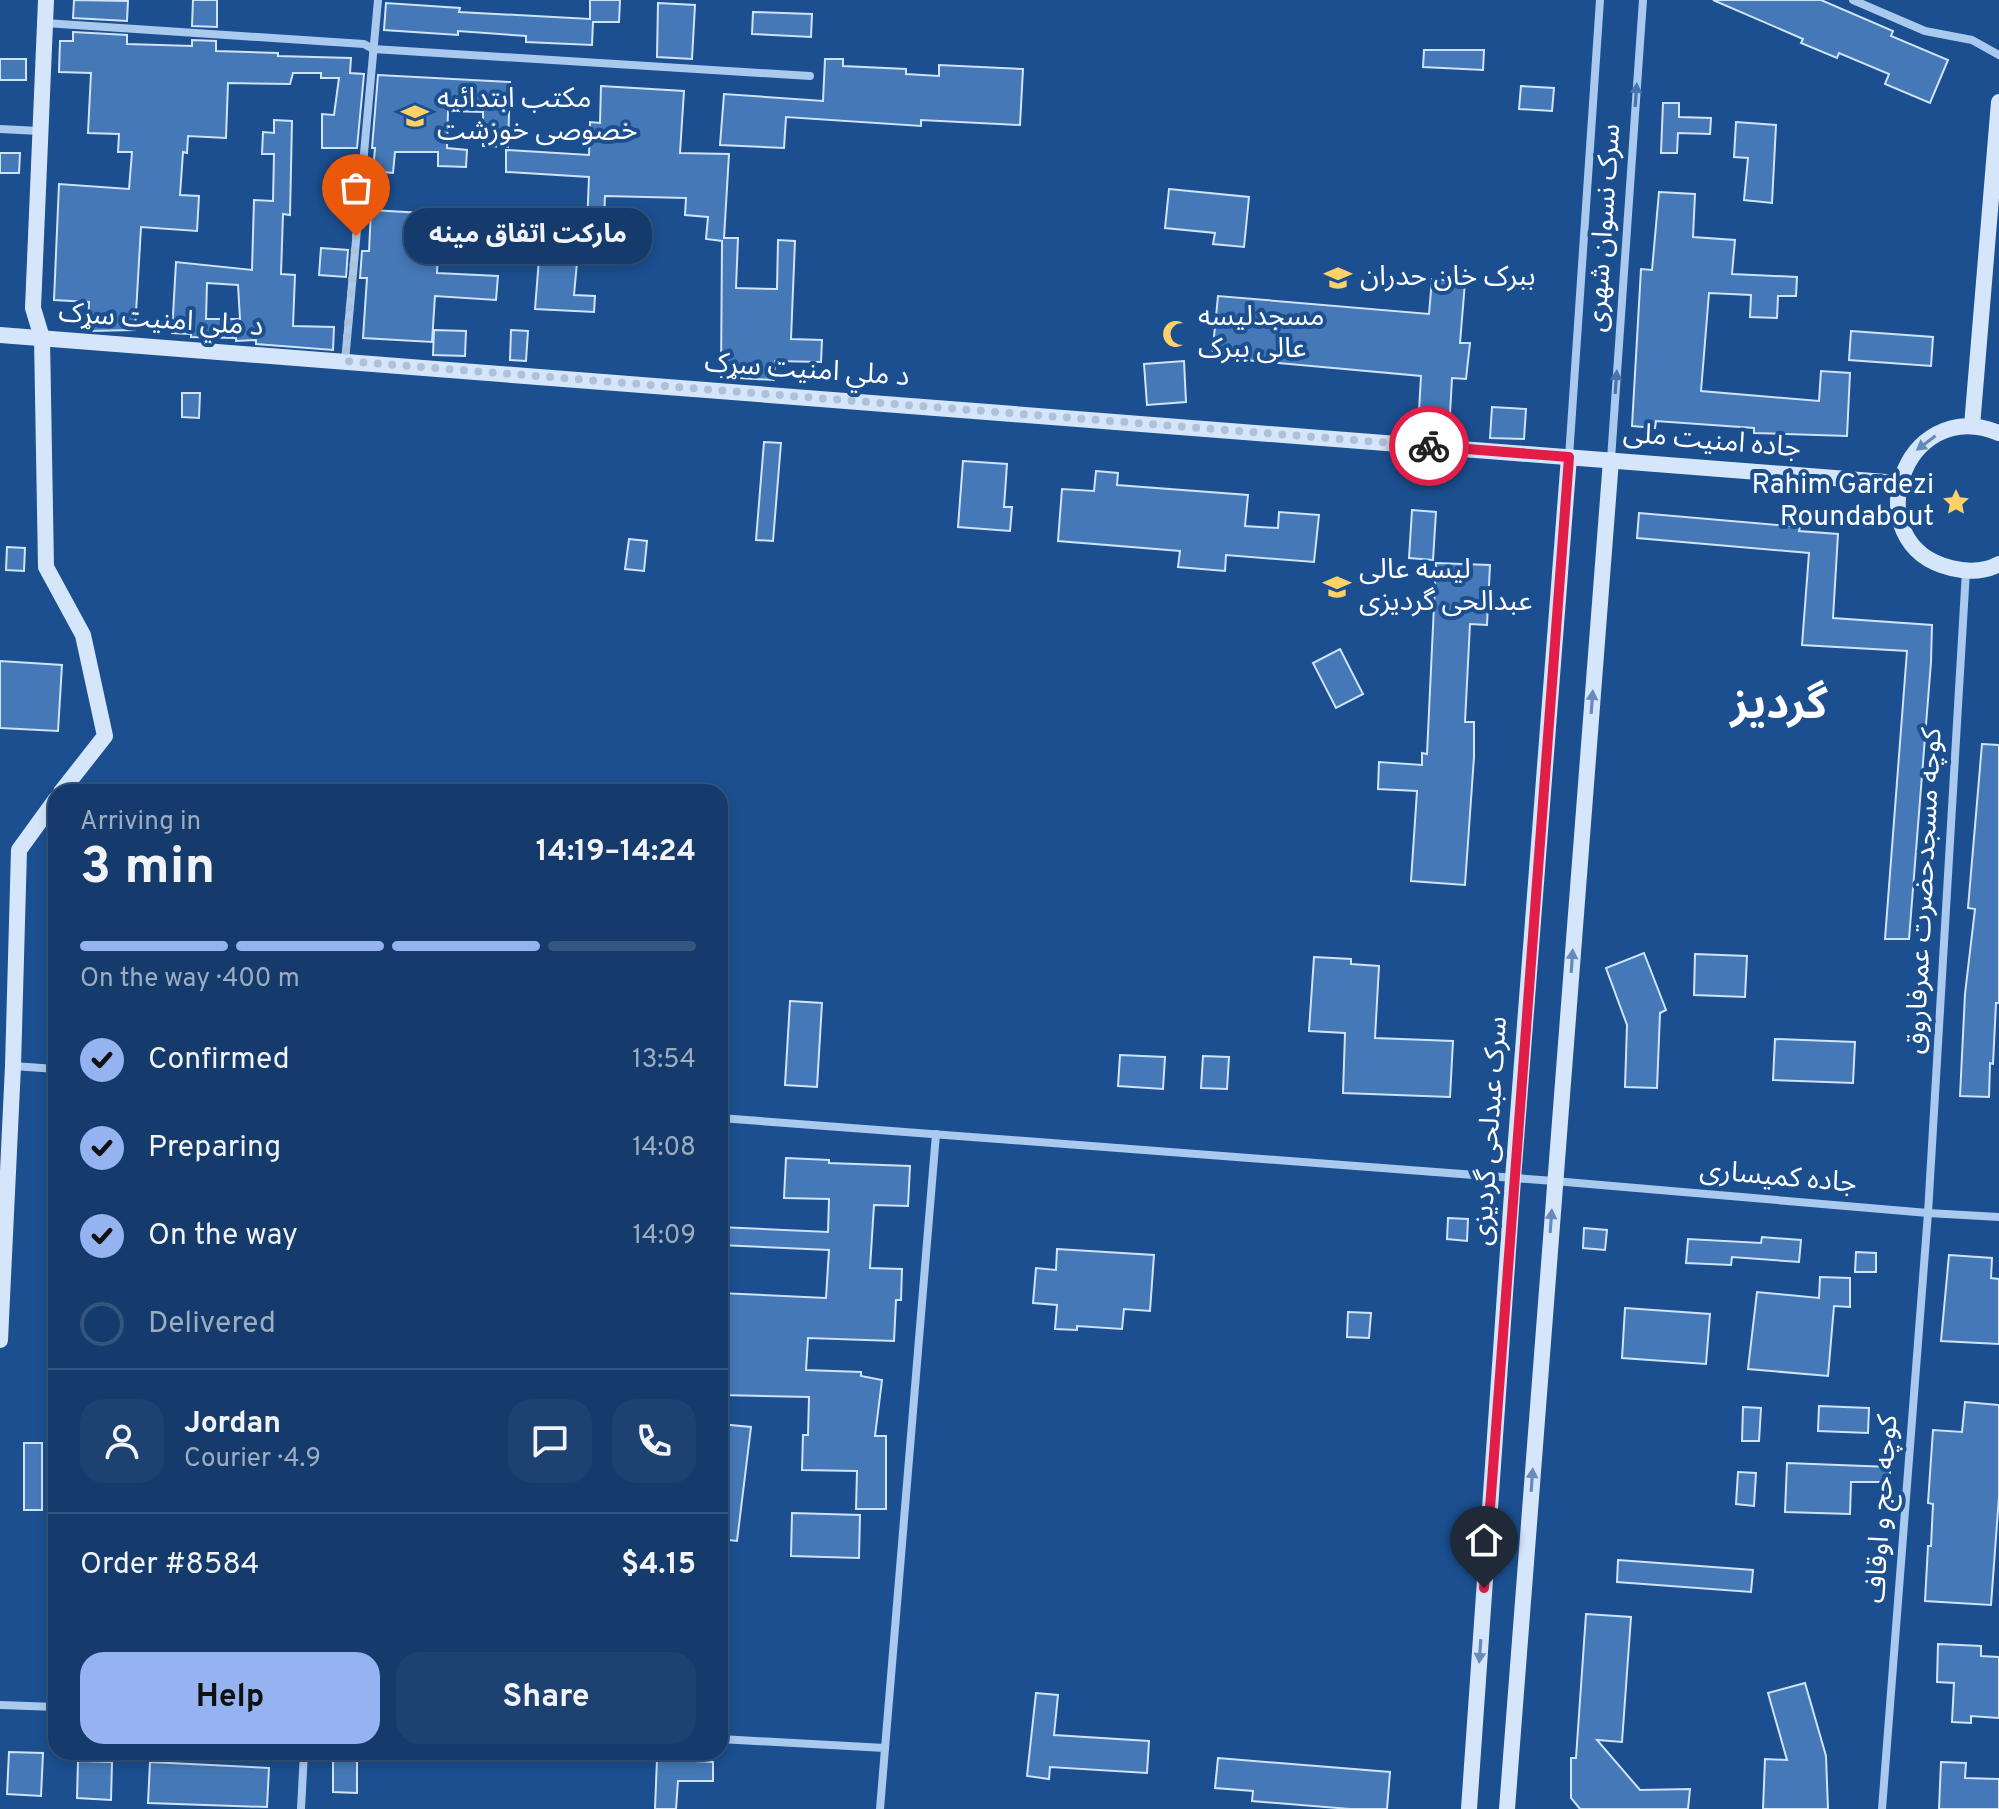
<!DOCTYPE html>
<meta charset="utf-8">
<style>
:root{--surface:#143b6b;--page:#1d4271;--text:#f1f3f6;--muted:#9dadc1;--line:#33557e;--accent:#95b2f1}
body{margin:0;font-family:Overpass,"Noto Sans Arabic",sans-serif;background:var(--page);color:var(--text);height:100vh;display:flex;flex-direction:column;font-size:30px;white-space:nowrap}
*{box-sizing:border-box;margin:0}
p{font-size:26px;color:var(--muted)}
.icon{flex:none;width:44px;height:44px;fill:none;stroke:currentColor;stroke-width:2;stroke-linecap:round;stroke-linejoin:round}
.map{position:relative;flex:1;overflow:hidden}
.panel{position:absolute;left:48px;top:784px;width:680px;height:976px;display:flex;flex-direction:column;background:var(--surface);border-radius:24px;box-shadow:0 4px 12px #0003,0 0 0 2px var(--line)}
.panel>*{flex:none}
.pin{position:absolute;display:grid;place-items:center;width:68px;height:68px;color:#fff;margin:-82px -34px;border-radius:50% 50% 50% 0;rotate:-45deg;box-shadow:0 0 8px #0007}
.pin .icon{rotate:45deg}
.courier{position:absolute;display:grid;place-items:center;width:80px;height:80px;margin:-40px;border:6px solid #e11d48;border-radius:50%;background:#fff;color:#222;box-shadow:0 2px 10px #0007}
.bubble{position:absolute;height:56px;border-radius:24px;background:var(--surface);box-shadow:0 4px 12px #0003,0 0 0 2px var(--line);font-size:26px;font-weight:700;line-height:56px;text-align:center}
.summary em{font-style:normal;font-weight:700}
.summary div{display:flex;flex-direction:column-reverse}
.summary{display:flex;align-items:center;justify-content:space-between;height:136px;padding:0 32px}
h1{font-size:52px;font-weight:700;line-height:60px}
.bar{display:grid;grid-template-columns:repeat(4,1fr);gap:12px 8px;align-content:center;height:96px;padding:0 32px}
.bar i{height:10px;border-radius:6px;background:var(--line)}
.bar .active{background:var(--accent)}
.bar p{grid-column:span 4}
.line{display:flex;align-items:center;gap:20px;padding:0 32px;border-top:2px solid var(--line)}
.line div{flex:1}
.round{display:grid;place-items:center;flex:none;width:84px;height:84px;border-radius:24px;background:var(--page)}
ol{padding:0 32px;list-style:none}
li{display:flex;align-items:center;gap:24px;height:88px}
li p{margin-inline-start:auto}
li .icon{padding:8px;border-radius:50%;background:var(--accent);color:#111;stroke-width:4}
li:last-child{color:var(--muted)}
li i{width:44px;height:44px;border:4px solid var(--line);border-radius:50%}
.cta{display:flex;gap:16px;margin-top:auto;padding:16px 32px}
.cta a{flex:1;height:92px;border-radius:24px;background:var(--accent);color:#111;font-size:32px;font-weight:700;line-height:92px;text-align:center}
.cta a+a{background:var(--page);color:var(--text)}
.map>svg:first-child{display:block}
</style>
<div class="map">
<svg width="1999" height="1809" viewBox="0 0 1999 1809">
<rect width="100%" height="100%" fill="#1b4f8f"/>
<g fill="#4478b7" stroke="#cfe3fa" stroke-width="2" fill-rule="evenodd">
<path d="M74,0L128,1L127,21L73,18Z"/>
<path d="M193,0H217V27L192,26Z"/>
<path d="M590,0H620L619,22H593L592,45L526,42V36L458,31V35L384,30L386,3L460,8L459,12L590,19Z"/>
<path d="M1713,0H1821L1893,31L1891,36L1948,60L1930,103L1885,84L1889,74L1839,53L1837,58L1801,43L1803,39Z"/>
<path d="M658,3L695,5L692,59L657,57Z"/>
<path d="M753,12L812,14L811,37L752,34Z"/>
<path d="M73,32L127,35V44L192,46V40L216,41V51L278,53V56L351,58L350,73L364,74L357,148H322V114L334,115L339,78H321V73H293L290,84L228,83L226,138L188,136L187,153L183,152L180,195L199,196L197,231L141,227L135,330L88,331L89,302L54,300L59,184L129,189L132,152H118L119,134L88,133L91,73L59,72L60,41H73Z"/>
<path d="M1424,50H1484L1483,70L1423,67Z"/>
<rect x="0" y="59" width="26" height="21"/>
<path d="M825,59H843V66L906,69V74L939,76V65L1023,69L1020,125L921,120V126L786,117L784,148L720,145L724,94L823,101Z"/>
<path d="M378,75L510,82L508,147L483,146V112L448,111L447,148L467,150L466,167L438,166V152H395L393,173L373,171L375,148H372Z"/>
<path d="M601,86L684,91L680,153L729,154L724,238H738L736,288L777,289L778,240L795,241L791,339L822,340L821,362L775,361L774,380L721,377L722,241L706,239L708,217L685,215L686,198L605,196L603,243L579,241L574,295L595,296L594,312L535,309L542,221L587,225L589,177L506,172V150L589,155L590,122L600,123Z"/>
<path d="M1521,86L1554,88L1552,111L1519,109Z"/>
<path d="M1663,103H1679V117L1711,118L1710,134L1678,133L1677,153H1661Z"/>
<path d="M274,120L292,121L290,215L283,214L281,274L295,275L293,326L334,327L333,350L256,344V340L236,341V338L191,337V334L172,333L176,262L252,270L254,200L273,201L274,154H262L263,132L274,133ZM207,283L238,285L240,319H206Z"/>
<path d="M1736,122L1776,125L1772,203L1744,200L1748,158L1734,157Z"/>
<path d="M0,153H20L19,173H0Z"/>
<path d="M1169,189L1249,197L1244,247L1213,244L1215,233L1165,228Z"/>
<path d="M1659,192L1695,194L1693,237L1735,240L1732,274L1797,277L1796,296H1778L1777,318L1750,317L1751,295L1709,293L1701,391L1819,401L1821,371L1850,373L1847,436L1754,433V428L1656,421L1655,428L1632,426L1641,269L1652,270Z"/>
<path d="M371,210L440,214L437,273L498,276L496,300L435,296L432,342L363,338L367,278H360L362,251H369Z"/>
<path d="M321,248L348,250L346,277L319,275Z"/>
<path d="M1432,279L1465,282L1460,343H1470L1466,379L1452,378L1450,414L1419,411L1421,376L1212,357L1218,296L1429,314Z"/>
<path d="M434,330L466,331L465,356L433,355Z"/>
<path d="M511,330L528,331L526,361L510,360Z"/>
<path d="M1851,331L1933,337L1931,366L1849,360Z"/>
<path d="M1184,361L1186,402L1147,405L1144,364Z"/>
<path d="M182,393H200L199,418L182,417Z"/>
<path d="M1492,407L1526,409L1524,439L1490,438Z"/>
<path d="M764,442L781,443L773,541L756,540Z"/>
<path d="M963,461L1007,464L1004,507H1012L1010,531L958,527Z"/>
<path d="M1096,471L1118,473L1117,485L1248,495L1245,526L1278,528L1279,512L1319,515L1314,562L1226,555L1225,571L1178,567L1180,551L1058,541L1062,489L1094,491Z"/>
<path d="M1412,510L1436,512L1433,560L1409,558Z"/>
<path d="M1639,513L1800,527L1799,531L1838,534L1833,618L1932,625L1931,662L1909,939H1885L1907,651L1802,645L1809,553L1637,538Z"/>
<path d="M629,539L647,541L644,571L625,569Z"/>
<path d="M7,547L25,548L24,571L6,570Z"/>
<path d="M1436,563L1490,565L1487,625L1470,624L1465,722H1474V757L1465,885L1411,881L1417,791L1378,789L1379,762L1422,765V753L1427,754Z"/>
<path d="M1340,649L1363,694L1336,708L1313,663Z"/>
<path d="M0,661L62,665L58,731L0,728Z"/>
<path d="M1982,744L1999,745V1003H1996L1993,1064L1990,1063L1989,1097L1960,1096L1965,994L1975,909L1968,908Z"/>
<path d="M1644,953L1666,1010L1660,1013L1657,1088L1625,1087L1627,1025L1606,968Z"/>
<path d="M1695,954L1747,956L1745,997L1694,995Z"/>
<path d="M1314,957L1351,959V964L1379,966L1375,1038L1453,1041L1450,1097L1343,1093L1345,1033L1309,1031Z"/>
<path d="M790,1001L822,1003L817,1087L785,1085Z"/>
<path d="M1775,1039L1855,1042L1853,1083L1773,1080Z"/>
<path d="M1120,1055L1165,1057L1163,1089L1118,1086Z"/>
<path d="M1203,1056L1229,1057L1227,1089L1201,1088Z"/>
<path d="M786,1158L829,1160V1163L910,1166L908,1206L874,1205L870,1268L902,1269L901,1300H896L894,1341L808,1338L806,1370L861,1372V1376L882,1380L875,1436H886V1509H856L857,1471L802,1470L803,1435H808L809,1397L720,1395V1293L826,1298L829,1250L720,1245V1227L828,1232L829,1199L784,1198Z"/>
<path d="M1448,1218L1468,1219L1467,1241L1447,1239Z"/>
<path d="M1584,1228L1607,1230L1605,1250L1583,1248Z"/>
<path d="M1762,1237L1801,1240L1799,1262L1732,1257L1731,1265L1686,1263L1688,1239L1761,1243Z"/>
<path d="M1057,1249L1154,1255L1150,1311L1124,1309L1122,1329L1077,1326V1330L1055,1329L1057,1305L1033,1303L1036,1268L1056,1270Z"/>
<path d="M1856,1252L1876,1253V1272H1855Z"/>
<path d="M1949,1255L1992,1258L1991,1278L1999,1279V1344L1941,1341Z"/>
<path d="M1820,1277L1850,1278V1307L1834,1306L1828,1376L1748,1369L1757,1292L1819,1298Z"/>
<path d="M1625,1308L1710,1314L1706,1364L1622,1358Z"/>
<path d="M1348,1312L1371,1313L1369,1338L1347,1337Z"/>
<path d="M1965,1402L1999,1405V1496L1991,1605L1925,1601L1928,1546H1931L1933,1504L1928,1503L1933,1430L1962,1432Z"/>
<path d="M1819,1406L1869,1408L1868,1433L1818,1431Z"/>
<path d="M1743,1407L1761,1408L1759,1441H1742Z"/>
<path d="M720,1424L751,1427L737,1541L720,1539Z"/>
<rect x="24" y="1443" width="18" height="67"/>
<path d="M1787,1463L1890,1467V1482H1851L1850,1514L1785,1512Z"/>
<path d="M1738,1472L1756,1473L1754,1506L1736,1504Z"/>
<path d="M792,1513L860,1515L859,1558L791,1556Z"/>
<path d="M1618,1560L1753,1570L1751,1592L1617,1582Z"/>
<path d="M1586,1614L1631,1617L1622,1742L1597,1740L1640,1790L1690,1789L1688,1809H1580L1571,1798V1758H1576Z"/>
<path d="M1938,1644L1981,1646V1656L1999,1657V1718L1971,1716V1723L1952,1722L1954,1683L1937,1682Z"/>
<path d="M1805,1683L1826,1756L1828,1809H1763L1765,1759L1787,1760L1768,1693Z"/>
<path d="M1036,1693L1058,1695L1054,1735L1149,1741L1147,1773L1050,1767L1049,1779L1027,1776Z"/>
<path d="M9,1752L43,1753L41,1796L7,1794Z"/>
<path d="M333,1752H357V1793L333,1792Z"/>
<path d="M1218,1758L1390,1772L1387,1809H1350L1252,1801L1253,1791L1215,1788Z"/>
<path d="M657,1759L713,1762V1781H678L676,1809H655Z"/>
<path d="M78,1761L112,1762L111,1800L77,1798Z"/>
<path d="M150,1762L269,1768L267,1807L148,1803Z"/>
<path d="M1941,1762L1966,1763L1965,1778L1999,1779V1809H1939Z"/>
</g>
<g fill="none" stroke-linecap="round" stroke-linejoin="round">
<g stroke="#a9c9ee" stroke-width="8">
<path d="M1853,0L1925,31L1972,40L1999,55"/>
<path d="M45,23L364,44L373,49L810,76"/>
<path d="M0,129L39,131"/>
<path d="M345,361L378,0"/>
<path d="M1569,457L1600,0"/>
<path d="M1611,459L1643,0"/>
<path d="M13,1066L56,1069"/>
<path d="M720,1118L1554,1181L1928,1213L1999,1217"/>
<path d="M0,1705L56,1707"/>
<path d="M720,1739L885,1748"/>
<path d="M301,1809L304,1752"/>
<path d="M880,1809L936,1134"/>
<path d="M1882,1809L1928,1213L1966,571"/>
</g>
<g stroke="#d6e6fa" stroke-width="16">
<path d="M46,0L33,308L42,338L46,567L83,635L105,736L61,792"/>
<path d="M0,335L1898,483"/>
<path d="M1972,426L1999,102"/>
<path d="M1999,433C1902,393 1854,545 1951,568C1967,572 1984,572 1999,564"/>
<path d="M0,1340L13,1066L19,850L56,799"/>
<path d="M1469,1809L1513,1179L1569,457"/>
<path d="M1507,1809L1611,460"/>
</g>
</g>
<defs><path id="oneway-solid" d="M-6-.8H1V-3.2L6.5 0L1 3.2V.8H-6Z" transform="scale(2)"/></defs>
<g fill="#4674ac">
<use href="#oneway-solid" transform="translate(1636 95) rotate(-86)"/>
<use href="#oneway-solid" transform="translate(1616 382) rotate(-86)"/>
</g>
<g fill="#668bba">
<use href="#oneway-solid" transform="translate(1926 443) rotate(143)"/>
<use href="#oneway-solid" transform="translate(1592 702) rotate(-86)"/>
<use href="#oneway-solid" transform="translate(1572 961) rotate(-86)"/>
<use href="#oneway-solid" transform="translate(1551 1221) rotate(-86)"/>
<use href="#oneway-solid" transform="translate(1532 1480) rotate(-86)"/>
<use href="#oneway-solid" transform="translate(1480 1651) rotate(94)"/>
</g>
<g fill="none" stroke-linecap="round" stroke-linejoin="round">
<path stroke="#afc1d8" stroke-width="8" stroke-dasharray="0 14.4" d="M356,236L345,361L1429,446"/>
<path stroke="#e11d48" stroke-width="10" d="M1429,446L1569,457L1484,1588"/>
</g>
<defs>
<g id="school-bare" transform="scale(2.16)"><path d="M0-5L7-2L0 1L-7-2ZM-4 1L0 2.5L4 1V4Q0 6-4 4Z" fill="#ffd166" stroke="#1b4f8f" stroke-width="2.5" paint-order="stroke"/></g>
<g id="mosque-bare" transform="scale(2.16)"><path d="M3.5-4.9A6 6 0 1 0 3.5 4.9A5 5 0 1 1 3.5-4.9Z" fill="#ffd166" stroke="#1b4f8f" stroke-width="2.5" paint-order="stroke"/></g>
<g id="sight-bare" transform="scale(2.16)"><path d="M0-6L1.8-2.2L6-1.7L2.9 1.2L3.7 5.4L0 3.3L-3.7 5.4L-2.9 1.2L-6-1.7L-1.8-2.2Z" fill="#ffd166" stroke="#1b4f8f" stroke-width="2.5" paint-order="stroke"/></g>
</defs>
<g fill-rule="evenodd">
<use href="#school-bare" x="415" y="116"/>
<use href="#school-bare" x="1338" y="278"/>
<use href="#mosque-bare" x="1176" y="334"/>
<use href="#sight-bare" x="1956" y="502"/>
<use href="#school-bare" x="1337" y="587"/>
</g>
<g text-anchor="middle" dominant-baseline="central" stroke-width="8" stroke-linejoin="round" paint-order="stroke">
<g font-size="28" fill="#fff" stroke="#1b4f8f" text-anchor="start">
<text x="437" y="100">مکتب ابتدائیه<tspan x="437" dy="32">خصوصی خوزشت</tspan></text>
<text x="1360" y="278">ببرک خان حدران</text>
<text x="1198" y="318">مسجدلیسه<tspan x="1198" dy="32">عالی ببرک</tspan></text>
<text x="1934" y="486" text-anchor="end">Rahim Gardezi<tspan x="1934" dy="32">Roundabout</tspan></text>
<text x="1359" y="571">لیسه عالی<tspan x="1359" dy="32">عبدالحی گردیزی</tspan></text>
</g>
<g font-size="28" fill="#fff" stroke="#1b4f8f">
<text transform="translate(1605 228) rotate(-86)">سرک نسوان شهری</text>
<text transform="translate(161 321) rotate(4)">د ملي امنیت سړک</text>
<text transform="translate(807 371) rotate(4)">د ملي امنیت سړک</text>
<text transform="translate(1712 442) rotate(5)">جاده امنیت ملی</text>
<text transform="translate(1925 891) rotate(-87)">کوچه مسجدحضرت عمرفاروق</text>
<text transform="translate(1491 1131) rotate(-86)">سرک عبدلحی گردیزی</text>
<text transform="translate(1778 1178) rotate(5)">جاده کمیساری</text>
<text transform="translate(1883 1509) rotate(-86)">کوچه حج و اوقاف</text>
</g>
<g font-size="44" font-weight="bold" fill="#fff" stroke="#1b4f8f">
<text x="1779" y="707">گردیز</text>
</g>
</g>
</svg>
<div class="pin" style="left:356px;top:236px;background:#ea580c"><svg class="icon" aria-label="bag" viewBox="0 0 24 24"><path d="M5 8h14l-1 12H6zM9 8a3 3 0 0 1 6 0"/></svg></div>
<div class="pin" style="left:1484px;top:1588px;background:#1f2937"><svg class="icon" aria-label="home" viewBox="0 0 24 24"><path d="M3 11l9-7 9 7M6 9v11h12V9"/></svg></div>
<div class="courier" style="left:1429px;top:446px"><svg class="icon" aria-label="bike" viewBox="0 0 24 24"><circle cx="6" cy="16" r="4"/><circle cx="18" cy="16" r="4"/><path d="M6 16l4-8h5l3 8M10 8l3 8H6M13 5h3"/></svg></div>
<div class="bubble" style="left:404px;top:208px;width:248px">مارکت اتفاق مینه</div>
<section class="panel">
<div class="summary"><div><h1>3 min</h1><p>Arriving in</p></div><em>14:19–14:24</em></div>
<div class="bar"><i class="active"></i><i class="active"></i><i class="active"></i><i></i><p>On the way · 400 m</p></div>
<ol>
<li><svg class="icon" aria-label="check" viewBox="0 0 24 24"><path d="M5 12l5 5 9-10"/></svg>Confirmed<p>13:54</p></li>
<li><svg class="icon" aria-label="check" viewBox="0 0 24 24"><path d="M5 12l5 5 9-10"/></svg>Preparing<p>14:08</p></li>
<li><svg class="icon" aria-label="check" viewBox="0 0 24 24"><path d="M5 12l5 5 9-10"/></svg>On the way<p>14:09</p></li>
<li><i></i>Delivered</li>
</ol>
<div class="line" style="height:144px"><a class="round"><svg class="icon" aria-label="person" viewBox="0 0 24 24"><circle cx="12" cy="8" r="4"/><path d="M4 21q1-7 8-7t8 7"/></svg></a><div><b>Jordan</b><p>Courier · 4.9</p></div><a class="round"><svg class="icon" aria-label="chat" viewBox="0 0 24 24"><path d="M4 5h16v11H9l-5 4z"/></svg></a><a class="round"><svg class="icon" aria-label="phone" viewBox="0 0 24 24"><path d="M5 4h4l2 5-3 2q2 4 5 5l2-3 5 2v4C11 20 4 13 5 4z"/></svg></a></div>
<div class="line" style="height:104px"><div>Order #8584</div><b>$4.15</b></div>
<div class="cta"><a>Help</a><a>Share</a></div>
</section>
</div>
